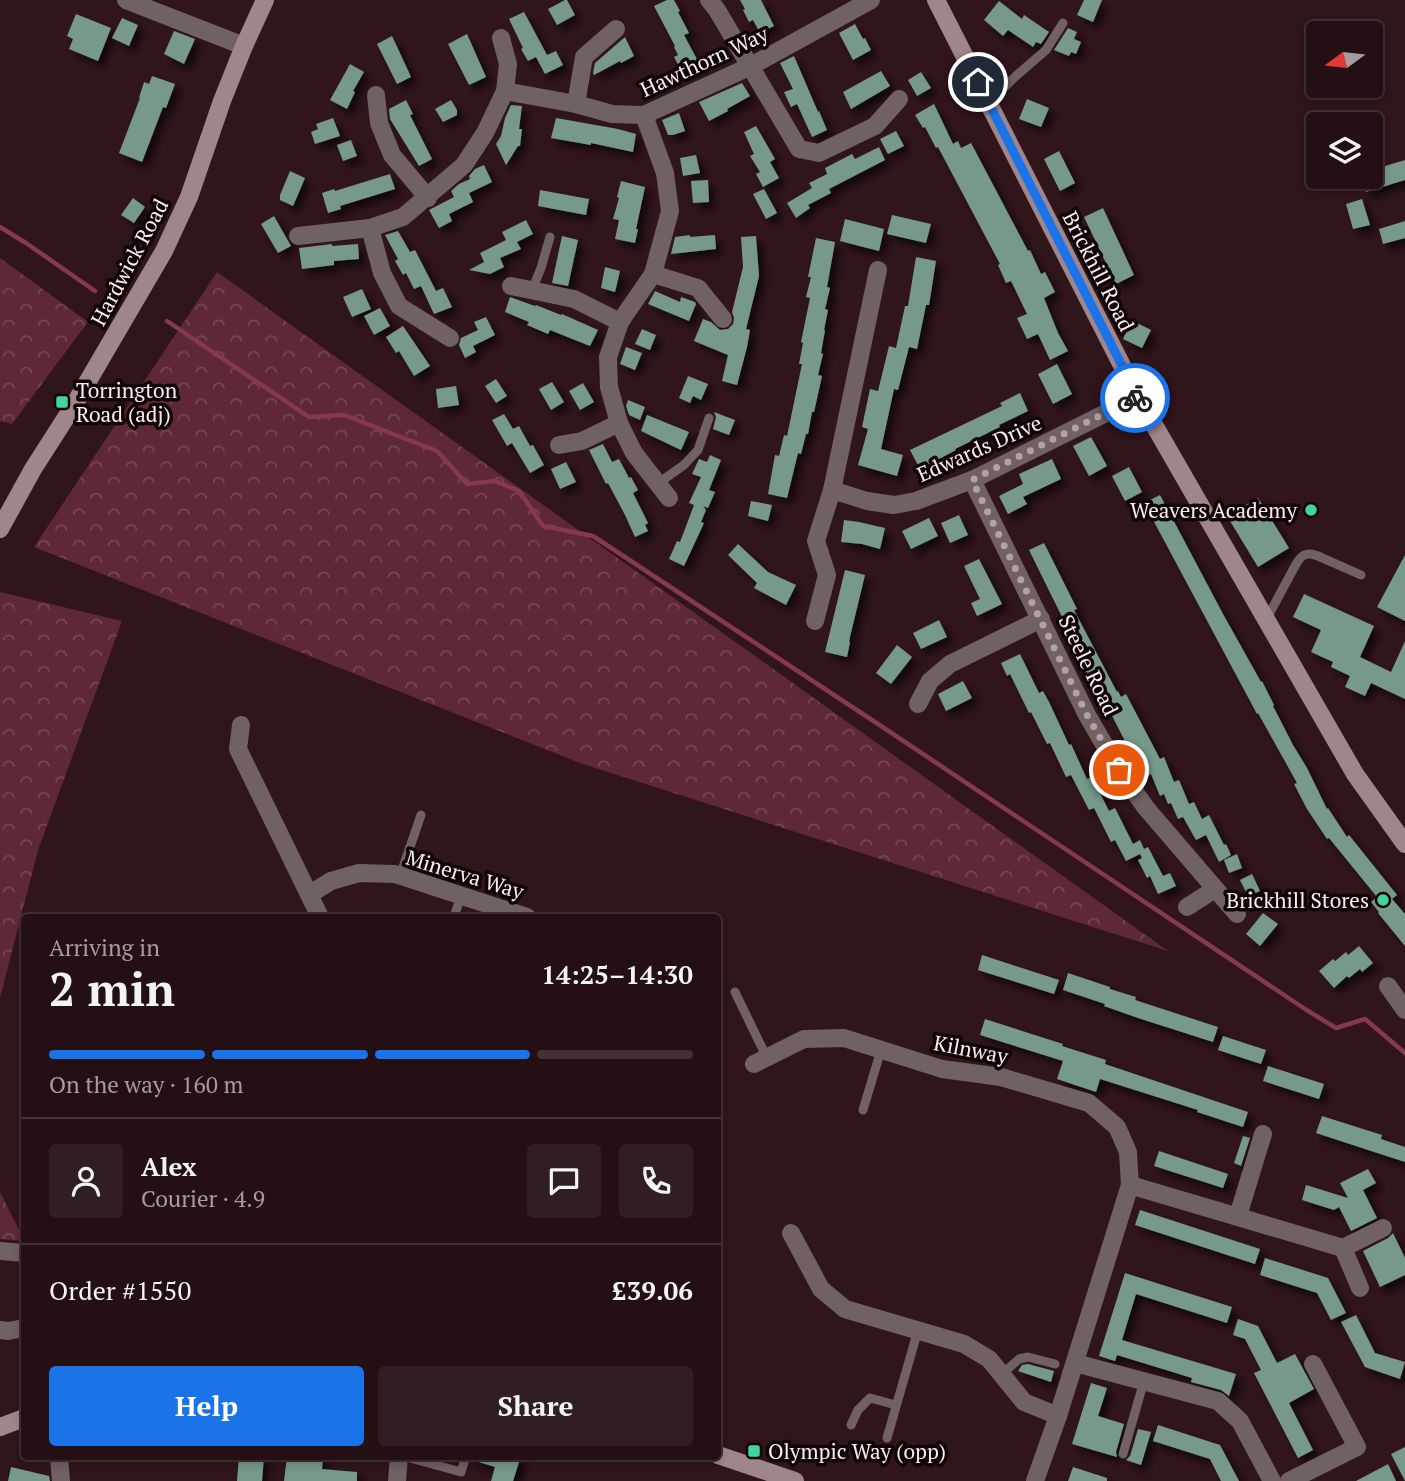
<!DOCTYPE html>
<meta charset="utf-8">
<style>
:root{--surface:#241014;--page:#301e22;--text:#f1f3f6;--muted:#a39da0;--line:#413034;--accent:#1a73e8}
body{margin:0;font-family:"PT Serif",serif;background:var(--page);color:var(--text);height:100vh;display:flex;flex-direction:column;font-size:26px;white-space:nowrap}
*{box-sizing:border-box;margin:0}
p{font-size:23px;color:var(--muted)}
.icon{flex:none;width:38px;height:38px;fill:none;stroke:currentColor;stroke-width:2;stroke-linecap:round;stroke-linejoin:round}
.map{position:relative;flex:1;overflow:hidden}
.side{position:absolute;left:21px;top:914px;width:700px;height:546px;display:flex;flex-direction:column;background:var(--surface);border-radius:7px;box-shadow:0 4px 10px #0003,0 0 0 2px var(--line)}
.side>*{flex:none}
.needle{width:46px;rotate:255deg}
.fabs{position:absolute;left:1306px;top:21px;display:grid;gap:14px}
.fabs a{display:grid;place-items:center;width:77px;height:77px;border-radius:7px;background:var(--surface);box-shadow:0 4px 10px #0003,0 0 0 2px var(--line);font-size:35px}
.pin{position:absolute;display:grid;place-items:center;width:60px;height:60px;color:#fff;margin:-30px;border:4px solid #fff;border-radius:50%;box-shadow:0 2px 7px #0007}
.courier{position:absolute;display:grid;place-items:center;width:70px;height:70px;margin:-35px;border:5px solid #1a73e8;border-radius:50%;background:#fff;color:#222;box-shadow:0 2px 9px #0007}
.summary em{font-style:normal;font-weight:800}
.summary div{display:flex;flex-direction:column-reverse}
.summary{display:flex;align-items:center;justify-content:space-between;height:119px;padding:0 28px}
h1{font-size:46px;font-weight:800;line-height:52px}
.bar{display:grid;grid-template-columns:repeat(4,1fr);gap:10px 7px;align-content:center;height:84px;padding:0 28px}
.bar i{height:9px;border-radius:5px;background:var(--line)}
.bar .on{background:var(--accent)}
.bar p{grid-column:span 4}
.line{display:flex;align-items:center;gap:18px;padding:0 28px;border-top:2px solid var(--line)}
.line div{flex:1}
.round{display:grid;place-items:center;flex:none;width:74px;height:74px;border-radius:7px;background:var(--page)}
.button{display:flex;gap:14px;margin-top:auto;padding:14px 28px}
.button a{flex:1;height:80px;border-radius:7px;background:var(--accent);color:#fff;font-size:28px;font-weight:800;line-height:80px;text-align:center}
.button a+a{background:var(--page);color:var(--text)}
.map>svg:first-child{display:block}
</style>
<div class="map">
<svg width="1405" height="1481" viewBox="0 0 1405 1481">
<defs>
<pattern id="park-crowns" width="20" height="18" patternUnits="userSpaceOnUse" patternTransform="scale(1.75)"><rect width="20" height="18" fill="#5f2836"/><path d="M2 6a3 3 0 1 1 6 0M12 15a3 3 0 1 1 6 0" fill="none" stroke="#774753"/></pattern>
<filter id="shadow"><feDropShadow dx="6" dy="6" stdDeviation="3.5" flood-color="#0009"/></filter>
</defs>
<rect width="100%" height="100%" fill="#30151b"/>
<g fill="url(#park-crowns)">
<path d="M0,258L88,322L12,424L0,421Z"/>
<path d="M217,272L1168,951L580,763L34,547Z"/>
<path d="M0,592L122,621L38,850L0,998Z"/>
<path d="M0,1192L24,1240V1241L0,1239Z"/>
</g>
<g fill="none" stroke-linecap="round" stroke-linejoin="round">
<g stroke="#86384d" stroke-width="4.5">
<path d="M0,227L26,243L95,291"/>
<path d="M167,321L309,417L344,415L437,451L467,484L495,481L519,491L543,526L593,536L878,724L1305,1009L1336,1028L1365,1019L1405,1053"/>
</g>
</g>
<g fill="#769989" filter="url(#shadow)">
<path d="M565,0H567L575,15L557,25L548,9Z"/>
<path d="M667,0H674L680,11L678,12L689,33L684,35L699,63L682,72L674,57L678,55L674,47L675,46L654,6Z"/>
<path d="M740,0H761L774,26L760,33L753,20L749,22L743,10L745,9Z"/>
<path d="M1084,0H1102L1093,22L1077,15Z"/>
<path d="M999,1L1022,19L1024,15L1049,32L1041,44L1036,42L1033,47L1008,30L1003,36L984,20Z"/>
<path d="M524,12L547,55L556,51L563,65L545,74L536,57L528,61L521,49L523,48L509,19Z"/>
<path d="M76,14L111,28L98,61L69,49L73,39L67,36Z"/>
<path d="M122,18L138,25L129,46L112,38Z"/>
<path d="M855,24L863,39L865,38L871,50L853,60L839,33Z"/>
<path d="M1068,28L1077,32L1074,39L1081,42L1076,54L1071,52L1069,56L1054,50Z"/>
<path d="M174,31L195,39L184,64L164,54Z"/>
<path d="M467,34L486,77L469,85L448,44Z"/>
<path d="M392,36L411,77L397,84L377,44Z"/>
<path d="M625,37L634,56L621,63L620,61L594,75L593,73L595,63Z"/>
<path d="M794,56L818,112L819,111L827,130L812,137L797,104L791,107L784,92L793,89L780,63Z"/>
<path d="M350,64L364,72L353,91L355,92L347,109L330,100Z"/>
<path d="M881,71L890,86L851,109L843,92Z"/>
<path d="M921,72L931,88L917,96L908,80Z"/>
<path d="M152,76L175,84L166,108L163,107L142,162L119,153L140,98H139L144,82L149,84Z"/>
<path d="M742,83L750,96L727,109L728,111L709,121L699,102Z"/>
<path d="M1027,99L1049,108L1041,127L1019,119Z"/>
<path d="M406,100L413,114L410,115L432,159L419,166L390,119L389,109Z"/>
<path d="M451,100L457,110V115L443,122L435,109Z"/>
<path d="M934,104L953,144L958,141L961,148L971,143L1028,251L1030,250L1041,274L1045,272L1055,292L1044,298L1058,333L1068,351L1050,360L1038,334L1027,339L1017,318L1027,314L1011,281L1006,283L998,265L1000,264L938,147L936,148L925,127L923,128L915,115Z"/>
<path d="M511,105L522,106L519,129H522L520,146H518L506,165L496,144L501,136L505,118Z"/>
<path d="M679,113L685,131L673,135H668L662,120Z"/>
<path d="M333,118L340,136L315,144L311,132L318,129L316,124Z"/>
<path d="M556,118L618,129L636,134L633,152L591,143V145L551,138Z"/>
<path d="M756,126L775,159L770,162L779,178L763,187L756,174L760,172L750,156L754,154L744,132Z"/>
<path d="M896,131L904,146L888,154L880,139Z"/>
<path d="M351,140L357,156L343,161L337,145Z"/>
<path d="M879,147L885,160L829,189L831,193L808,205L810,208L796,218L787,203L812,188L809,183L827,174L825,168L852,154L855,159Z"/>
<path d="M1059,151L1075,183L1060,191L1044,159Z"/>
<path d="M696,155L700,173L683,176L680,158Z"/>
<path d="M1405,160V180L1366,192L1361,177H1374L1372,170Z"/>
<path d="M484,165L492,182L469,193L473,202L449,214L452,221L439,228L429,210L454,197L451,191L459,184L470,179L469,176L475,169Z"/>
<path d="M290,171L305,178L293,206L280,200V195Z"/>
<path d="M390,174L395,189L340,206L341,209L328,213L322,193L334,189L335,191Z"/>
<path d="M708,180L709,202L693,203L691,181Z"/>
<path d="M621,181L645,187L636,229H638L635,243L615,239L619,220L613,219L619,198L617,197Z"/>
<path d="M764,189L777,213L766,219L753,194Z"/>
<path d="M540,190L589,199L586,215L538,206Z"/>
<path d="M133,198L145,207L134,223L121,215Z"/>
<path d="M1362,199L1370,225L1353,229L1346,204Z"/>
<path d="M1103,208L1134,275L1116,284L1084,217Z"/>
<path d="M892,215L931,224L926,243L887,234Z"/>
<path d="M274,216L291,246L278,253L261,224Z"/>
<path d="M845,219L884,229L879,251L840,241Z"/>
<path d="M526,220L533,234L517,242L521,249L500,258L504,267L490,274L469,270L484,262L480,253L506,240L502,232Z"/>
<path d="M1405,221V238L1383,244L1379,229Z"/>
<path d="M398,231L410,252L415,250L436,291L443,288L452,307L434,314L421,286L414,289L406,273L403,275L395,261L398,259L385,235Z"/>
<path d="M690,235V237L715,235L716,249L671,254L675,237Z"/>
<path d="M562,236L578,240L568,286L552,283Z"/>
<path d="M756,236L759,276L746,329L750,330L747,347L737,385L722,381L728,355L694,341L703,319L711,322L720,330L728,329L733,324L734,318L732,312L743,267L741,237Z"/>
<path d="M816,238L835,242L827,287L830,288L825,309L828,310L824,330H825L821,353L823,354L818,375L822,376L814,412H812L808,434H806L801,454L798,453L787,498L768,494L775,455L779,456L784,435L787,436L802,364H799L803,343L801,342L810,298L806,297L811,277H808Z"/>
<path d="M332,244V246L358,244L359,259L334,261V265L302,269L299,248Z"/>
<path d="M916,257L936,261L929,305H926L917,349L909,347L898,390L894,389L881,449L903,455L897,476L858,465L868,429L862,427L870,389L878,391L889,346L896,348L905,306H908Z"/>
<path d="M605,267L620,271L615,292L601,288Z"/>
<path d="M362,289L371,309L352,317L343,297Z"/>
<path d="M655,291L680,302L681,297L695,302L696,304L689,321L648,304Z"/>
<path d="M510,297L535,306L536,305L561,315L562,314L598,330L590,346L550,330L548,334L527,325L529,322L505,312Z"/>
<path d="M380,308L390,326L374,335L364,316Z"/>
<path d="M486,317L495,335L473,346L476,352L465,358L459,345L461,338L478,330L474,322Z"/>
<path d="M1127,318L1151,330L1142,348L1123,339L1126,332L1121,330Z"/>
<path d="M403,326L430,366L414,376L399,351L396,353L386,337Z"/>
<path d="M642,329L656,335L650,350L635,344Z"/>
<path d="M626,347L642,353L635,370L620,364Z"/>
<path d="M1057,364L1072,394L1053,404L1038,374Z"/>
<path d="M688,376L708,384L701,400L693,396L690,403L679,398Z"/>
<path d="M496,379L507,396L496,403L485,386Z"/>
<path d="M552,382L564,402L551,410L539,389Z"/>
<path d="M583,383L594,402L580,410L569,391Z"/>
<path d="M456,386L459,405L438,408L436,389Z"/>
<path d="M1020,393L1028,411L999,425L1000,427L955,449L956,450L920,469L910,450L1002,406L1000,403Z"/>
<path d="M628,400L645,407L640,420L629,415L626,406Z"/>
<path d="M714,412L735,420L729,435L713,429L716,417Z"/>
<path d="M504,414L513,429L519,426L530,446L533,445L544,465L530,473L512,443L507,446L492,420Z"/>
<path d="M647,415L689,432L681,450L641,431Z"/>
<path d="M1091,437L1107,466L1089,476L1073,446Z"/>
<path d="M603,444L612,462L619,459L629,478L631,477L638,490L633,493L648,523L645,525L648,531L635,537L625,515L608,483L606,484L589,450Z"/>
<path d="M710,455L721,460L709,490L715,492L708,508L703,506L706,510L701,522L704,523L684,566L669,559L677,541L680,542L694,505L689,503L701,477L692,474L699,459L707,462Z"/>
<path d="M1052,459L1061,479L1023,497L1027,504L1008,514L999,496L1023,484L1019,474Z"/>
<path d="M566,462L576,482L560,489L551,469Z"/>
<path d="M1129,467L1142,492L1125,501L1112,476Z"/>
<path d="M1160,495L1223,614L1261,682L1262,681L1274,705L1273,706L1293,745L1307,768L1327,809L1328,808L1347,837L1349,835L1397,895L1392,899L1405,914V946L1378,913L1379,912L1371,902L1377,897L1329,838L1327,839L1307,809L1294,784L1297,783L1258,713L1257,714L1144,503Z"/>
<path d="M1258,498L1289,548L1258,567L1227,516Z"/>
<path d="M751,501L772,505L768,521L748,516Z"/>
<path d="M959,515L968,535L950,543L941,523Z"/>
<path d="M929,518L938,536L911,549L902,531Z"/>
<path d="M844,520L859,522L885,528L880,549L862,544L841,542Z"/>
<path d="M1044,543L1077,609L1074,610L1117,692L1118,691L1121,697L1126,694L1160,759L1164,757L1174,782L1179,780L1189,804L1194,802L1202,819L1209,815L1224,845L1226,844L1231,855L1219,862L1206,835L1196,840L1183,817L1178,819L1171,803L1168,804L1164,794L1160,796L1151,774L1146,777L1136,753L1132,755L1100,692L1096,694L1065,631L1068,629L1029,550Z"/>
<path d="M738,544L768,572L796,585L786,605L754,588L757,583L728,555Z"/>
<path d="M1405,555V621L1377,607Z"/>
<path d="M979,559L1002,604L977,616L971,603L980,599L964,566Z"/>
<path d="M845,570L865,575L849,641L850,642L847,657L825,652Z"/>
<path d="M1304,594L1374,626L1360,657L1391,672L1405,641V699L1371,683L1365,696L1345,687L1350,676L1331,667L1333,662L1311,652L1321,630L1293,617Z"/>
<path d="M939,620L947,637L921,649L913,633Z"/>
<path d="M897,645L912,657L891,684L876,673Z"/>
<path d="M1020,654L1039,693L1043,691L1049,702L1069,745L1071,744L1087,779L1092,777L1109,811L1115,808L1133,844L1140,840L1144,849L1148,847L1163,876L1170,873L1176,886L1158,894L1150,876L1147,878L1138,860L1142,858L1140,854L1126,861L1115,840L1111,842L1094,808L1089,810L1071,775L1066,777L1050,743L1047,744L1031,712L1029,713L1010,674L1007,676L1001,663Z"/>
<path d="M963,681L972,698L946,711L938,694Z"/>
<path d="M1237,854L1242,868L1229,873L1224,860Z"/>
<path d="M1252,874L1260,891L1248,896L1240,880Z"/>
<path d="M1263,913L1278,924L1260,946L1246,934Z"/>
<path d="M1359,946L1373,963L1362,972L1360,969L1349,978L1347,976L1334,988L1319,971L1333,959L1335,961L1346,952L1348,955Z"/>
<path d="M982,955L1059,980L1054,994L978,970Z"/>
<path d="M1068,973L1110,987V989L1136,997L1135,1000L1218,1027L1213,1042L1138,1018L1104,1006L1105,1004L1063,990Z"/>
<path d="M985,1019L1063,1044L1062,1046L1106,1060L1105,1064L1248,1112L1243,1127L1197,1112L1198,1110L1100,1079L1096,1092L1057,1079L1063,1061L980,1035Z"/>
<path d="M1223,1036L1266,1050L1261,1064L1218,1050Z"/>
<path d="M1268,1066L1324,1084L1319,1099L1263,1081Z"/>
<path d="M1322,1116L1382,1135L1381,1139L1405,1147V1162L1316,1133Z"/>
<path d="M1243,1136L1250,1138L1241,1166L1234,1163Z"/>
<path d="M1159,1151L1228,1174L1223,1188L1154,1166Z"/>
<path d="M1368,1169L1376,1183L1363,1190L1377,1218L1351,1231L1339,1207L1334,1210L1302,1200L1306,1185L1348,1198L1340,1183Z"/>
<path d="M1140,1210L1260,1249L1255,1264L1135,1225Z"/>
<path d="M1393,1233L1405,1258V1275L1380,1287L1363,1251L1388,1238Z"/>
<path d="M1265,1258L1328,1278L1346,1313L1331,1320L1317,1293L1260,1275Z"/>
<path d="M1125,1273L1232,1307L1227,1323L1136,1294L1122,1340L1236,1374L1229,1396L1221,1390L1191,1382L1192,1378L1117,1355L1115,1361L1099,1356Z"/>
<path d="M1356,1315L1375,1353L1405,1362L1400,1379L1365,1367L1341,1322Z"/>
<path d="M1238,1319L1258,1326L1277,1363L1295,1354L1314,1389L1289,1403L1313,1450L1298,1458L1254,1373L1261,1370L1245,1339L1233,1335Z"/>
<path d="M1028,1364L1054,1371L1051,1382L1018,1371L1022,1365Z"/>
<path d="M1091,1383L1107,1388L1098,1416L1124,1424L1116,1452L1117,1457L1072,1444Z"/>
<path d="M1158,1425L1220,1445L1239,1481H1221L1210,1459L1153,1441Z"/>
<path d="M1138,1429L1151,1432L1141,1465L1126,1460L1130,1456Z"/>
<path d="M1405,1447V1481L1391,1454Z"/>
<path d="M239,1456H264L262,1481H237Z"/>
<path d="M287,1456H323L322,1469L357,1472V1481H284Z"/>
<path d="M473,1456H521L513,1481H491L495,1467L472,1460Z"/>
<path d="M1388,1464L1396,1481H1356Z"/>
<path d="M11,1467L49,1476L50,1481H8Z"/>
<path d="M1073,1467L1107,1478V1481H1068Z"/>
</g>
<g fill="none" stroke-linecap="round" stroke-linejoin="round">
<g stroke="#706163" stroke-width="9">
<path d="M988,103L1017,75L1046,50L1063,23"/>
<path d="M532,290L541,268L550,237"/>
<path d="M657,484L684,465L698,450L709,418"/>
<path d="M1266,620L1295,566C1301,555 1306,551 1318,556L1361,575"/>
<path d="M400,876L421,815"/>
<path d="M454,917L461,896"/>
<path d="M735,992L767,1058"/>
<path d="M863,1110L881,1050"/>
<path d="M1002,1374L1019,1359L1028,1357L1055,1364"/>
<path d="M851,1425L858,1410L870,1398L896,1405"/>
<path d="M887,1438L918,1330"/>
<path d="M1123,1454L1144,1381"/>
<path d="M403,1456L461,1472L466,1456"/>
</g>
<g stroke="#706163" stroke-width="18">
<path d="M126,0L244,46"/>
<path d="M709,0L717,10L799,149L819,153L875,126L899,99"/>
<path d="M505,91L576,104L612,114L644,115L751,66L871,0"/>
<path d="M376,95L379,123L392,155L428,198"/>
<path d="M576,104L584,57L616,29"/>
<path d="M644,115L665,173L670,211L653,274L620,322L608,357L609,387L619,423L634,453L669,498"/>
<path d="M370,228L382,273L399,306L450,338"/>
<path d="M298,236L370,228L403,217L464,165L485,133L505,91L508,64L501,38"/>
<path d="M653,274L698,288L723,319"/>
<path d="M511,286L574,299L620,322"/>
<path d="M559,445L582,441L619,423"/>
<path d="M972,480L1087,715L1119,770L1146,808L1237,914"/>
<path d="M832,490L867,501L894,505L916,501L972,480L1138,397"/>
<path d="M815,621L827,575L816,541L832,490L878,270"/>
<path d="M918,704L930,681L950,664L1041,619"/>
<path d="M241,725L238,749L320,917"/>
<path d="M310,894L331,881L359,873L395,874L527,917"/>
<path d="M1187,907L1215,889"/>
<path d="M1388,986L1405,1010"/>
<path d="M754,1064L804,1039L844,1038L942,1069L1001,1077L1089,1103L1117,1127L1128,1152L1130,1185L1058,1416L1035,1481"/>
<path d="M1130,1185L1343,1248L1360,1288"/>
<path d="M1238,1216L1263,1134"/>
<path d="M791,1233L821,1289L845,1309L964,1344L989,1359L1024,1402L1058,1416"/>
<path d="M1343,1248L1383,1228"/>
<path d="M0,1251L24,1253"/>
<path d="M0,1330L8,1331L24,1328"/>
<path d="M1075,1363L1218,1401L1240,1421L1272,1481"/>
<path d="M59,1456L61,1481"/>
<path d="M397,1481L399,1456"/>
<path d="M1289,1481L1357,1447L1313,1364"/>
</g>
<g stroke="#9f868b" stroke-width="18">
<path d="M936,0L1138,397L1355,774L1405,844"/>
<path d="M0,529L33,469L74,405L164,251L189,197L222,101L244,46L265,0"/>
<path d="M0,1427L24,1418"/>
<path d="M718,1455L795,1481"/>
</g>
</g>
<g fill="none" stroke-linecap="round" stroke-linejoin="round">
<path stroke="#b5a1a5" stroke-width="7" stroke-dasharray="0 12.6" d="M1119,770L1087,715L972,480L1135,398"/>
<path stroke="#1a73e8" stroke-width="9" d="M978,82L1138,397L1135,398"/>
</g>
<g fill="#3fd4a2" stroke="#100507" stroke-width="2.5">
<rect x="55" y="395" width="14" height="14" rx="3.5"/>
<circle cx="1311" cy="510" r="7"/>
<circle cx="1383" cy="900" r="7"/>
<rect x="747" y="1444" width="14" height="14" rx="3.5"/>
</g>
<g text-anchor="middle" dominant-baseline="central" stroke-width="7" stroke-linejoin="round" paint-order="stroke">
<g font-size="21" fill="#fdecef" stroke="#100507">
<text transform="translate(704 61) rotate(-25)">Hawthorn Way</text>
<text transform="translate(129 262) rotate(-62)">Hardwick Road</text>
<text transform="translate(1099 271) rotate(63)">Brickhill Road</text>
<text transform="translate(979 448) rotate(-24)">Edwards Drive</text>
<text transform="translate(1089 665) rotate(64)">Steele Road</text>
<text transform="translate(465 874) rotate(17)">Minerva Way</text>
<text transform="translate(971 1049) rotate(11)">Kilnway</text>
</g>
<g font-size="21" fill="#fdecef" stroke="#100507" text-anchor="start">
<text x="76" y="390">Torrington<tspan x="76" dy="24">Road (adj)</tspan></text>
<text x="1297" y="510" text-anchor="end">Weavers Academy</text>
<text x="1369" y="900" text-anchor="end">Brickhill Stores</text>
<text x="768" y="1451">Olympic Way (opp)</text>
</g>
</g>
</svg>
<div class="fabs">
<a><svg class="needle" viewBox="-14 -14 28 28"><path d="M0-13l5 13h-10z" fill="#e53935"/><path d="M0 13l5-13h-10z" fill="#a39da0"/></svg></a>
<a><svg class="icon" aria-label="layers" viewBox="0 0 24 24"><path d="M12 4l9 5-9 5-9-5zM3 14l9 5 9-5"/></svg></a>
</div>
<div class="pin" style="left:1119px;top:770px;background:#ea580c"><svg class="icon" aria-label="bag" viewBox="0 0 24 24"><path d="M5 8h14l-1 12H6zM9 8a3 3 0 0 1 6 0"/></svg></div>
<div class="pin" style="left:978px;top:82px;background:#1f2937"><svg class="icon" aria-label="home" viewBox="0 0 24 24"><path d="M3 11l9-7 9 7M6 9v11h12V9"/></svg></div>
<div class="courier" style="left:1135px;top:398px"><svg class="icon" aria-label="bike" viewBox="0 0 24 24"><circle cx="6" cy="16" r="4"/><circle cx="18" cy="16" r="4"/><path d="M6 16l4-8h5l3 8M10 8l3 8H6M13 5h3"/></svg></div>
<section class="side">
<div class="summary"><div><h1>2 min</h1><p>Arriving in</p></div><em>14:25–14:30</em></div>
<div class="bar"><i class="on"></i><i class="on"></i><i class="on"></i><i></i><p>On the way · 160 m</p></div>
<div class="line" style="height:126px"><a class="round"><svg class="icon" aria-label="person" viewBox="0 0 24 24"><circle cx="12" cy="8" r="4"/><path d="M4 21q1-7 8-7t8 7"/></svg></a><div><b>Alex</b><p>Courier · 4.9</p></div><a class="round"><svg class="icon" aria-label="chat" viewBox="0 0 24 24"><path d="M4 5h16v11H9l-5 4z"/></svg></a><a class="round"><svg class="icon" aria-label="phone" viewBox="0 0 24 24"><path d="M5 4h4l2 5-3 2q2 4 5 5l2-3 5 2v4C11 20 4 13 5 4z"/></svg></a></div>
<div class="line" style="height:91px"><div>Order #1550</div><b>£39.06</b></div>
<div class="button"><a>Help</a><a>Share</a></div>
</section>
</div>
